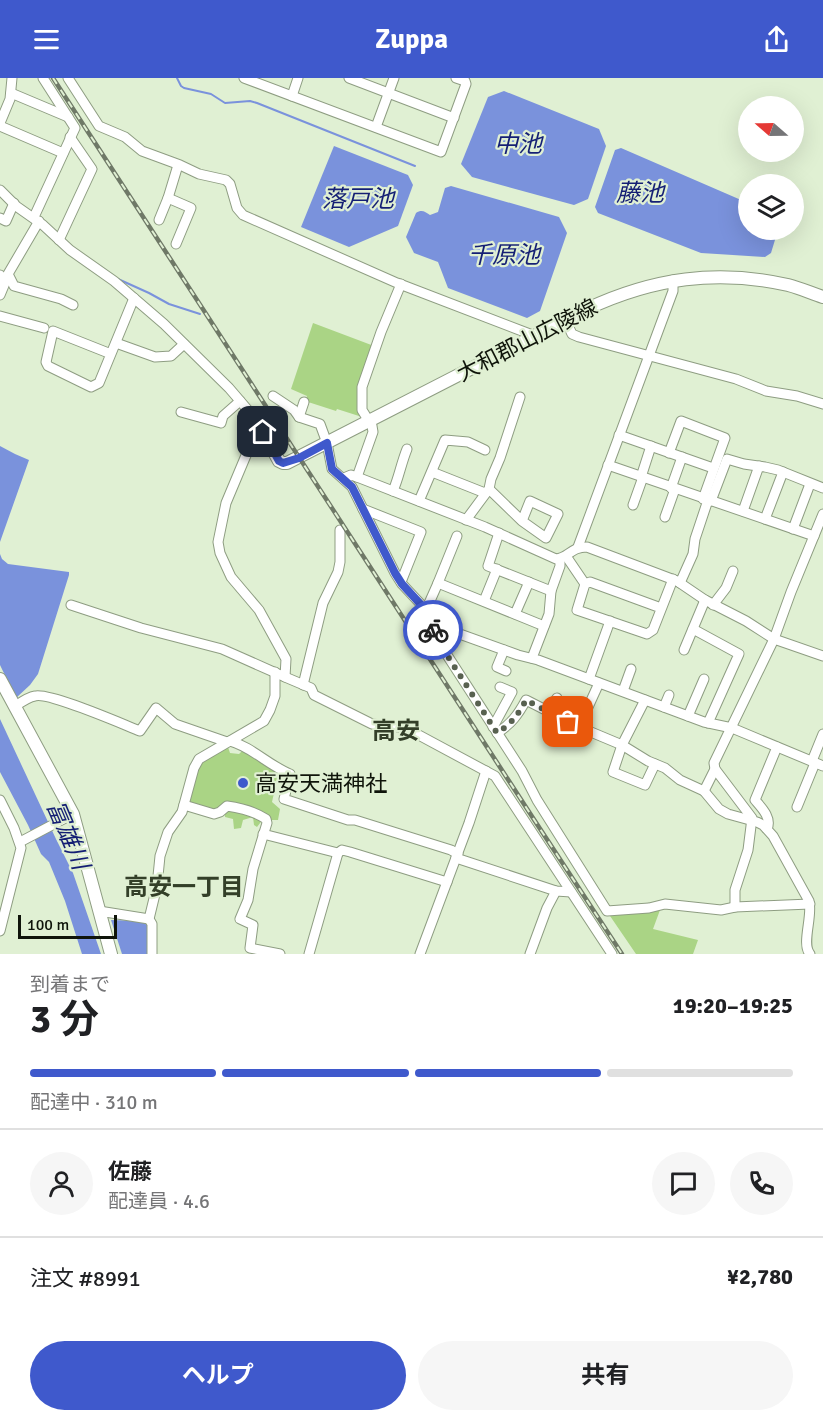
<!DOCTYPE html>
<html lang="ja">
<meta charset="utf-8">
<style>
:root{--surface:#fff;--page:#f6f6f6;--text:#202124;--muted:#757577;--line:#e0e0e0;--accent:#3f59cc}
body{margin:0;font-family:Signika,"Noto Sans JP",sans-serif;background:var(--page);color:var(--text);height:100vh;display:flex;flex-direction:column;font-size:22px;white-space:nowrap}
*{box-sizing:border-box;margin:0}
p{font-size:20px;color:var(--muted)}
.icon{flex:none;width:33px;height:33px;fill:none;stroke:currentColor;stroke-width:2;stroke-linecap:round;stroke-linejoin:round}
.map{position:relative;height:876px;overflow:hidden}
.sheet{display:flex;flex-direction:column;background:var(--surface);flex:1}
.sheet>*{flex:none}
.needle{width:39px;rotate:290deg}
.buttons{position:absolute;left:738px;top:18px;display:grid;gap:12px}
.buttons a{display:grid;place-items:center;width:66px;height:66px;border-radius:50%;background:var(--surface);box-shadow:0 6px 24px #0002;font-size:30px}
.scale{position:absolute;left:18px;bottom:15px;width:99px;box-sizing:border-box;padding-left:6px;border:3px solid #0f140a;border-top:0;font-size:16px;line-height:21px;white-space:nowrap;color:#0f140a;-webkit-text-stroke:4px #e0f0d3;paint-order:stroke}
.pin{position:absolute;display:grid;place-items:center;width:51px;height:51px;color:#fff;margin:-26px;border-radius:12px;box-shadow:0 3px 9px #0006}
.courier{position:absolute;display:grid;place-items:center;width:60px;height:60px;margin:-30px;border:4px solid #3f59cc;border-radius:50%;background:#fff;color:#222;box-shadow:0 2px 8px #0007}
.summary em{font-style:normal;font-weight:700}
.summary div{display:flex;flex-direction:column-reverse}
.summary{display:flex;align-items:center;justify-content:space-between;height:102px;padding:0 30px}
h1{font-size:39px;font-weight:700;line-height:45px}
.bar{display:grid;grid-template-columns:repeat(4,1fr);gap:9px 6px;align-content:center;height:72px;padding:0 30px}
.bar i{height:8px;border-radius:4px;background:var(--line)}
.bar .selected{background:var(--accent)}
.bar p{grid-column:span 4}
.line{display:flex;align-items:center;gap:15px;padding:0 30px;border-top:2px solid var(--line)}
.line div{flex:1}
.round{display:grid;place-items:center;flex:none;width:63px;height:63px;border-radius:32px;background:var(--page)}
.cta{display:flex;gap:12px;margin-top:auto;padding:12px 30px}
.cta a{flex:1;height:69px;border-radius:36px;background:var(--accent);color:#fff;font-size:24px;font-weight:700;line-height:69px;text-align:center}
.cta a+a{background:var(--page);color:var(--text)}
header{display:flex;justify-content:space-between;align-items:center;height:78px;padding:0 30px;background:var(--accent);color:#fff;font-size:27px;font-weight:700}
.map>svg:first-child{display:block}
</style>
<header><svg class="icon" aria-label="menu" viewBox="0 0 24 24"><path d="M4 6h16M4 12h16M4 18h16"/></svg>Zuppa<svg class="icon" aria-label="share" viewBox="0 0 24 24"><path d="M12 15V3M7 8l5-5 5 5M5 13v7h14v-7"/></svg></header>
<div class="map">
<svg width="823" height="876" viewBox="0 0 823 876">
<rect width="100%" height="100%" fill="#e0f0d3"/>
<g fill="#aad485">
<path d="M313,245L374,268L368,290L363,337L359,338L337,331L336,333L305,323L307,318L291,311Z"/>
<path d="M228,669L230,675L239,676L242,673L278,693L277,701L272,724L280,731L278,742H271L267,736L257,749L254,747L253,739L243,742L241,750L234,751L233,741L225,739V731L224,728L211,733L187,725L198,690L203,684Z"/>
<path d="M660,832L653,851L698,862L693,876H636L608,835Z"/>
</g>
<g fill="#7a92dc">
<path d="M504,13L599,51L606,68L588,121L574,127L472,99L461,86L488,19Z"/>
<path d="M334,68L408,97L413,107L398,148L349,169L301,149Z"/>
<path d="M621,70L748,125V152H778L771,175L765,179L701,175L598,135L595,129L615,72Z"/>
<path d="M451,108L559,139L567,155L540,233L527,240L448,210L438,184L414,175L406,159L416,135C422,131 425,134 430,137L438,134L445,110Z"/>
<path d="M0,368L15,376L29,382L0,464Z"/>
<path d="M0,476L2,481L8,486L69,494V497L38,596L30,607L16,620L0,587Z"/>
<path d="M0,641L56,761L73,795L101,876H82L65,823L49,784L41,776L28,747L0,694Z"/>
<path d="M111,842L142,843L149,849L148,876H122Z"/>
</g>
<g fill="none" stroke-linecap="round" stroke-linejoin="round">
<g stroke="#7a92dc" stroke-width="2">
<path d="M177,0L181,8L184,10L211,16L225,25L250,23L257,25L415,88"/>
<path d="M118,201L149,215L169,226L200,236"/>
</g>
<g stroke="#8e9d82" stroke-width="11">
<g id="minor">
<path d="M68,0L99,48L125,59L142,73L180,87L199,96L226,102L230,106L237,130L243,137L397,205L535,258"/>
<path d="M244,0L441,74L466,6L465,3L456,0"/>
<path d="M349,0L454,40"/>
<path d="M11,15L68,39"/>
<path d="M292,18L298,0"/>
<path d="M0,45L10,21L12,0"/>
<path d="M0,48L63,75"/>
<path d="M376,49L394,0"/>
<path d="M0,112L16,128L43,147L70,172L114,203L164,246L229,310L247,331L263,354"/>
<path d="M168,120L191,130L176,166"/>
<path d="M34,139L75,50L43,0"/>
<path d="M0,140L6,143L14,125"/>
<path d="M159,142L168,120L178,87"/>
<path d="M39,143L8,196L14,208L61,221L73,227"/>
<path d="M59,162L92,91L70,59"/>
<path d="M0,197L5,205L0,217"/>
<path d="M0,238L44,250"/>
<path d="M566,243L572,256L579,259L736,301L766,313L797,318L823,326"/>
<path d="M116,265L155,279L171,278L184,266"/>
<path d="M111,276L53,253L46,284L48,288L91,309L99,305L134,220"/>
<path d="M273,318L294,332L299,339L320,346L327,365L332,391L352,409L395,495L402,506L443,550L518,577L538,582L704,644L732,650L823,688"/>
<path d="M181,334L221,345L223,338L240,323"/>
<path d="M299,339L304,324"/>
<path d="M619,357L713,390"/>
<path d="M669,375L681,343L725,360L703,421"/>
<path d="M608,387L814,458"/>
<path d="M432,394L485,415"/>
<path d="M357,399L373,354L372,348L362,332V309L381,254L401,206"/>
<path d="M641,399L651,368"/>
<path d="M344,400L351,397L357,399L485,449L556,481C569,480 570,469 587,469L677,503L705,522L746,543L774,561L823,578"/>
<path d="M671,410L682,379"/>
<path d="M489,411L522,443L546,460L558,436L530,423L522,443"/>
<path d="M393,413C399,399 401,386 407,371"/>
<path d="M419,423L445,362L468,364L485,372"/>
<path d="M711,423L727,381L744,386L765,389L778,392L823,410"/>
<path d="M633,427L643,399"/>
<path d="M363,431L421,454L401,504"/>
<path d="M743,433L759,388"/>
<path d="M665,439L675,411"/>
<path d="M765,441L783,394"/>
<path d="M466,442L489,411L491,401L500,380L520,319"/>
<path d="M793,451L810,406"/>
<path d="M499,455L488,488L551,513"/>
<path d="M578,469L673,213V202"/>
<path d="M566,478L585,506"/>
<path d="M438,505L544,548"/>
<path d="M680,505L693,476L695,461L708,422"/>
<path d="M484,523L497,491"/>
<path d="M71,527L141,550L222,571L285,599L286,581L259,532L231,499L220,475L218,464L226,425L247,375"/>
<path d="M713,527L726,510L733,493"/>
<path d="M661,530L590,504L585,506L577,532L647,556L653,552L673,501"/>
<path d="M426,532L438,505L457,458"/>
<path d="M515,536L529,504"/>
<path d="M436,543C431,549 433,553 436,560L522,693L537,722L607,833L649,830L665,826L721,832L735,829L810,826"/>
<path d="M693,551L739,576L708,645"/>
<path d="M504,572L497,589L506,593"/>
<path d="M684,572L705,522"/>
<path d="M532,580L549,536L551,513L560,488V481"/>
<path d="M285,599L311,610L314,617L372,646L399,649L415,655L495,698L612,876"/>
<path d="M589,601L610,543"/>
<path d="M303,607L323,525L338,494L340,484V452"/>
<path d="M623,613L631,591"/>
<path d="M645,622L622,667L613,694L645,707L655,686"/>
<path d="M14,629C20,625 28,619 35,618C49,614 122,646 140,653L156,630L175,646L227,664"/>
<path d="M664,629L669,617"/>
<path d="M548,634L557,620"/>
<path d="M688,638L704,601"/>
<path d="M493,649L512,614L500,609"/>
<path d="M579,649L599,605"/>
<path d="M497,655C511,646 518,637 526,622L579,649L622,667L648,683L665,690L680,702L704,713L719,731L728,736L757,744L763,747L773,758L809,823C813,838 801,866 810,876"/>
<path d="M230,663C252,669 268,687 290,696L284,721L348,742H355L451,772L458,776"/>
<path d="M812,683L823,656"/>
<path d="M704,713L715,691"/>
<path d="M0,722L14,750L21,770L0,853"/>
<path d="M184,727L214,736L220,734L227,728C241,730 254,733 266,741L267,745L253,791L248,822L240,841L253,847L250,870L280,876"/>
<path d="M797,729L815,685"/>
<path d="M767,751C772,740 762,730 755,722L777,669"/>
<path d="M263,756L338,775L342,772L350,774L447,804"/>
<path d="M20,764L73,736"/>
<path d="M456,780L556,813L571,814"/>
<path d="M735,829V812L748,772L752,740L715,691L714,685L774,561L791,514L823,436"/>
<path d="M99,833L149,841"/>
<path d="M152,876V846L149,841L157,808L160,778L168,754L182,734L194,690L199,681L264,643L270,632L275,618V594"/>
<path d="M309,876L338,775"/>
<path d="M420,876L469,745L486,693"/>
<path d="M530,876L547,830L556,813"/>
</g>
</g>
<g stroke="#8e9d82" stroke-width="14">
<g id="major">
<path d="M263,354L279,383L283,385H287L587,231C653,200 717,191 788,207C800,210 811,215 823,219"/>
<path d="M0,601L73,736L111,876"/>
</g>
</g>
<use href="#minor" stroke="#fff" stroke-width="9"/>
<use href="#major" stroke="#fff" stroke-width="12"/>
<g stroke="#6f7967" stroke-width="4.5">
<path id="rail" d="M53,0L533,740L622,876"/>
</g>
<use href="#rail" stroke="#e0f0d3" stroke-width="2" stroke-dasharray="7" stroke-linecap="butt"/>
</g>
<g fill="none" stroke-linecap="round" stroke-linejoin="round">
<path stroke="#586150" stroke-width="6" stroke-dasharray="0 10.8" d="M433,552L436,560L497,655C511,646 518,637 526,622L568,644"/>
<path stroke="#3f59cc" stroke-width="8" d="M263,354L279,383L283,385L299,380L327,365L332,391L352,409L395,495L402,506L436,543L433,546V552"/>
</g>
<circle fill="#3f59cc" stroke="#e0f0d3" stroke-width="2" cx="243" cy="705" r="6"/>
<g text-anchor="middle" dominant-baseline="central" stroke-width="4.5" stroke-linejoin="round" paint-order="stroke">
<g font-size="22" fill="#0f140a" stroke="#e0f0d3">
<text transform="translate(527 262) rotate(-27)">大和郡山広陵線</text>
</g>
<g font-size="22" fill="#0f140a" stroke="#e0f0d3" text-anchor="start">
<text x="255" y="705">高安天満神社</text>
</g>
<g font-size="24" font-style="italic" fill="#141f74" stroke="#e0f0d3">
<text x="518" y="66">中池</text>
<text x="640" y="115">藤池</text>
<text x="358" y="121">落戸池</text>
<text x="504" y="177">千原池</text>
<text transform="translate(68 757) rotate(67)">富雄川</text>
</g>
<g font-size="24" font-weight="bold" fill="#333f28" stroke="#e0f0d3">
<text x="396" y="653">高安</text>
<text x="184" y="809">高安一丁目</text>
</g>
</g>
</svg>
<div class="buttons">
<a><svg class="needle" viewBox="-14 -14 28 28"><path d="M0-13l5 13h-10z" fill="#e53935"/><path d="M0 13l5-13h-10z" fill="#757577"/></svg></a>
<a><svg class="icon" aria-label="layers" viewBox="0 0 24 24"><path d="M12 4l9 5-9 5-9-5zM3 14l9 5 9-5"/></svg></a>
</div>
<div class="scale">100 m</div>
<div class="pin" style="left:568px;top:644px;background:#ea580c"><svg class="icon" aria-label="bag" viewBox="0 0 24 24"><path d="M5 8h14l-1 12H6zM9 8a3 3 0 0 1 6 0"/></svg></div>
<div class="pin" style="left:263px;top:354px;background:#1f2937"><svg class="icon" aria-label="home" viewBox="0 0 24 24"><path d="M3 11l9-7 9 7M6 9v11h12V9"/></svg></div>
<div class="courier" style="left:433px;top:552px"><svg class="icon" aria-label="bike" viewBox="0 0 24 24"><circle cx="6" cy="16" r="4"/><circle cx="18" cy="16" r="4"/><path d="M6 16l4-8h5l3 8M10 8l3 8H6M13 5h3"/></svg></div>
</div>
<section class="sheet">
<div class="summary"><div><h1>3 分</h1><p>到着まで</p></div><em>19:20–19:25</em></div>
<div class="bar"><i class="selected"></i><i class="selected"></i><i class="selected"></i><i></i><p>配達中 · 310 m</p></div>
<div class="line" style="height:108px"><a class="round"><svg class="icon" aria-label="person" viewBox="0 0 24 24"><circle cx="12" cy="8" r="4"/><path d="M4 21q1-7 8-7t8 7"/></svg></a><div><b>佐藤</b><p>配達員 · 4.6</p></div><a class="round"><svg class="icon" aria-label="chat" viewBox="0 0 24 24"><path d="M4 5h16v11H9l-5 4z"/></svg></a><a class="round"><svg class="icon" aria-label="phone" viewBox="0 0 24 24"><path d="M5 4h4l2 5-3 2q2 4 5 5l2-3 5 2v4C11 20 4 13 5 4z"/></svg></a></div>
<div class="line" style="height:78px"><div>注文 #8991</div><b>¥2,780</b></div>
<div class="cta"><a>ヘルプ</a><a>共有</a></div>
</section>
